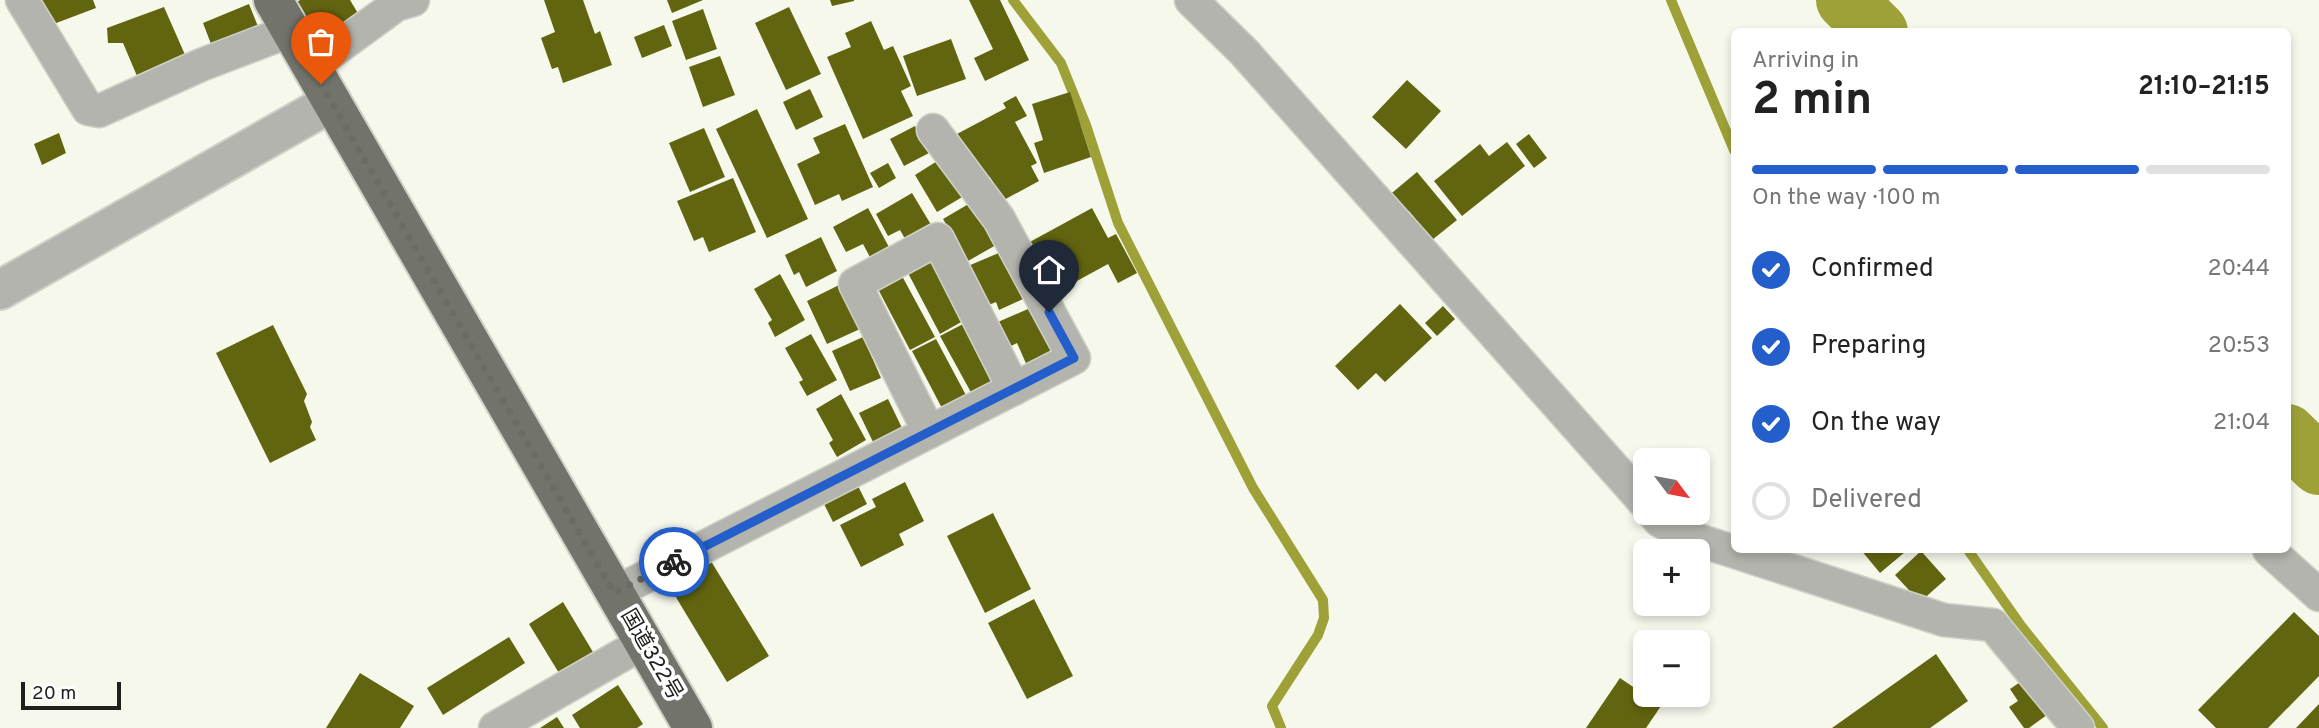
<!DOCTYPE html>
<meta charset="utf-8">
<style>
:root{--surface:#fff;--page:#f2f2f2;--text:#222;--muted:#767676;--line:#e0e0e0;--accent:#235eca}
body{margin:0;font-family:Overpass,"Noto Sans JP",sans-serif;background:var(--page);color:var(--text);height:100vh;display:flex;flex-direction:column;font-size:26px;white-space:nowrap}
*{box-sizing:border-box;margin:0}
p{font-size:23px;color:var(--muted)}
.icon{flex:none;width:38px;height:38px;fill:none;stroke:currentColor;stroke-width:2;stroke-linecap:round;stroke-linejoin:round}
.map{position:relative;flex:1;overflow:hidden}
.drawer{position:absolute;left:1731px;top:28px;width:560px;height:525px;display:flex;flex-direction:column;background:var(--surface);border-radius:10px;box-shadow:0 4px 10px #0003}
.drawer>*{flex:none}
.needle{width:46px;rotate:122deg}
.controls{position:absolute;left:1633px;top:448px;display:grid;gap:14px}
.controls a{display:grid;place-items:center;width:77px;height:77px;border-radius:10px;background:var(--surface);box-shadow:0 4px 10px #0003;font-size:35px}
.scale{position:absolute;left:21px;bottom:18px;width:100px;box-sizing:border-box;padding-left:7px;border:4px solid #20211d;border-top:0;font-size:19px;line-height:24px;white-space:nowrap;color:#20211d;-webkit-text-stroke:5px #fff;paint-order:stroke}
.pin{position:absolute;display:grid;place-items:center;width:60px;height:60px;color:#fff;margin:-72px -30px;border-radius:50% 50% 50% 0;rotate:-45deg;box-shadow:0 0 7px #0007}
.pin .icon{rotate:45deg}
.courier{position:absolute;display:grid;place-items:center;width:70px;height:70px;margin:-35px;border:5px solid #235eca;border-radius:50%;background:#fff;color:#222;box-shadow:0 2px 9px #0007}
.head em{font-style:normal;font-weight:700}
.head div{display:flex;flex-direction:column-reverse}
.head{display:flex;align-items:center;justify-content:space-between;height:119px;padding:0 21px}
h1{font-size:46px;font-weight:700;line-height:52px}
.bar{display:grid;grid-template-columns:repeat(4,1fr);gap:10px 7px;align-content:center;height:84px;padding:0 21px}
.bar i{height:9px;border-radius:5px;background:var(--line)}
.bar .selected{background:var(--accent)}
.bar p{grid-column:span 4}
ol{padding:0 21px;list-style:none}
li{display:flex;align-items:center;gap:21px;height:77px}
li p{margin-inline-start:auto}
li .icon{padding:7px;border-radius:50%;background:var(--accent);color:#fff;stroke-width:4}
li:last-child{color:var(--muted)}
li i{width:38px;height:38px;border:4px solid var(--line);border-radius:50%}
.map>svg:first-child{display:block}
</style>
<div class="map">
<svg width="2319" height="728" viewBox="0 0 2319 728">
<rect width="100%" height="100%" fill="#f6f8ec"/>
<g fill="none" stroke-linecap="round" stroke-linejoin="round">
<g stroke="#9da138" stroke-width="10">
<path d="M1013,0L1061,63L1086,125L1118,223L1253,488L1323,600L1324,618L1318,635L1272,706L1281,728"/>
<path d="M1671,0L1734,150"/>
<path d="M1968,550L2022,627L2103,728"/>
</g>
<g stroke="#9da138" stroke-width="60">
<path d="M1846,0L1878,32"/>
<path d="M2287,434L2319,465"/>
</g>
</g>
<g fill="#62650f">
<path d="M32,0H93L96,8L43,28Z"/>
<path d="M300,0H350L359,15L320,39L297,2Z"/>
<path d="M544,0H583L595,34L600,31L612,65L563,83L558,67L552,69L541,38L555,32Z"/>
<path d="M667,0H703L672,13Z"/>
<path d="M830,0H854V1L832,6Z"/>
<path d="M969,0H1000L1029,60L985,81L974,58L993,49Z"/>
<path d="M249,4L263,39L216,57L203,23Z"/>
<path d="M164,7L186,57L137,76L123,43H108L107,28Z"/>
<path d="M789,7L821,74L786,90L755,23Z"/>
<path d="M703,9L717,49L686,60L672,21Z"/>
<path d="M871,21L884,50L893,46L911,86L901,91L913,116L863,139L827,57L851,47L845,33Z"/>
<path d="M664,25L672,46L642,58L634,37Z"/>
<path d="M951,39L966,79L917,96L903,56Z"/>
<path d="M720,56L735,95L703,107L689,67Z"/>
<path d="M1407,80L1441,111L1406,149L1372,117Z"/>
<path d="M810,89L823,117L796,130L783,102Z"/>
<path d="M1070,92L1091,157L1044,173L1034,143L1043,140L1032,104Z"/>
<path d="M1016,96L1027,116L1015,122L1037,163L1031,166L1039,181L1002,201L990,177L980,182L955,135L1006,108L1003,103Z"/>
<path d="M757,109L808,219L767,238L716,129Z"/>
<path d="M845,124L873,187L842,201L839,194L815,205L797,164L820,153L813,138Z"/>
<path d="M915,126L929,153L904,166L890,139Z"/>
<path d="M704,128L725,177L690,192L669,143Z"/>
<path d="M59,133L66,153L42,165L34,144Z"/>
<path d="M1529,134L1547,158L1534,168L1516,144Z"/>
<path d="M1507,142L1525,166L1462,216L1434,181L1480,144L1489,156Z"/>
<path d="M942,158L964,196L937,212L915,175Z"/>
<path d="M888,163L896,178L879,188L870,173Z"/>
<path d="M1417,172L1457,220L1432,240L1409,211L1403,216L1387,197Z"/>
<path d="M733,178L756,232L709,252L703,237L694,241L677,201Z"/>
<path d="M912,193L933,228L908,244L900,230L888,236L876,214Z"/>
<path d="M972,202L996,245L968,261L943,219Z"/>
<path d="M868,208L890,249L871,259L863,244L846,252L833,227Z"/>
<path d="M1092,208L1108,238L1116,234L1137,273L1118,283L1108,264L1055,293L1028,243Z"/>
<path d="M821,237L837,271L806,287L799,272L794,275L785,255Z"/>
<path d="M1001,252L1023,299L999,310L996,302L986,306L968,266Z"/>
<path d="M931,260L963,321L940,334L908,273Z"/>
<path d="M780,274L805,320L775,337L768,323L772,320L754,289Z"/>
<path d="M902,276L935,337L910,350L878,289Z"/>
<path d="M839,285L860,329L827,344L807,301Z"/>
<path d="M1400,304L1432,338L1385,382L1376,373L1358,390L1335,366Z"/>
<path d="M1037,305L1058,356L1028,368L1017,343L1009,347L998,322Z"/>
<path d="M1443,306L1455,319L1437,336L1425,323Z"/>
<path d="M965,323L997,384L973,396L940,336Z"/>
<path d="M273,325L307,394L304,401L312,422L310,427L316,440L270,463L216,353Z"/>
<path d="M811,334L837,380L807,396L799,382L803,380L785,348Z"/>
<path d="M863,337L881,378L850,391L832,351Z"/>
<path d="M936,339L968,399L944,412L912,351Z"/>
<path d="M841,394L866,440L837,457L829,443L833,440L816,409Z"/>
<path d="M888,399L903,430L874,444L859,413Z"/>
<path d="M856,482L867,504L833,522L822,500Z"/>
<path d="M905,482L924,521L899,534L904,545L861,567L840,525L876,507L872,499Z"/>
<path d="M993,513L1031,589L985,613L947,536Z"/>
<path d="M1861,550H1903L1905,552L1880,573Z"/>
<path d="M1921,551L1946,579L1920,602L1895,575Z"/>
<path d="M706,553L769,656L727,682L665,579Z"/>
<path d="M1034,599L1073,676L1027,699L988,623Z"/>
<path d="M563,602L596,657L562,678L529,624Z"/>
<path d="M2294,612L2319,636V676L2268,728H2216L2198,710Z"/>
<path d="M509,637L525,663L443,715L427,688Z"/>
<path d="M1936,654L1968,701L1930,728H1832Z"/>
<path d="M360,673L414,706L400,728H326Z"/>
<path d="M1620,678L1661,706L1646,728H1586Z"/>
<path d="M2026,678L2051,712L2029,728H2024L2009,707L2018,701L2010,689Z"/>
<path d="M618,685L643,724L637,728H580L572,715Z"/>
<path d="M2319,704V728H2296Z"/>
<path d="M557,717L564,728H540Z"/>
</g>
<g fill="none" stroke-linecap="round" stroke-linejoin="round">
<g stroke="#cfd1c7" stroke-width="35">
<g id="minor">
<path d="M22,0L88,109L99,111L201,65L290,31"/>
<path d="M1191,0L1244,52L1645,503"/>
<path d="M311,67L396,5L413,0"/>
<path d="M929,432L855,284L938,239L1014,389"/>
<path d="M1653,513L1660,521L1695,539L1944,620L1993,625L2078,728"/>
<path d="M2269,550L2319,595"/>
<path d="M614,593L1074,358L999,219L933,130"/>
<path d="M495,728L643,643"/>
</g>
</g>
<g stroke="#cfd1c7" stroke-width="42">
<path id="tertiary" d="M0,290L332,102"/>
</g>
<g stroke="#cfd1c7" stroke-width="42">
<path id="trunk" d="M273,0L693,728"/>
</g>
<use href="#minor" stroke="#b4b4af" stroke-width="32"/>
<use href="#tertiary" stroke="#b4b4af" stroke-width="38"/>
<use href="#trunk" stroke="#72736a" stroke-width="38"/>
</g>
<g fill="none" stroke-linecap="round" stroke-linejoin="round">
<path stroke="#6b6c65" stroke-width="7" stroke-dasharray="0 12.6" d="M321,84L614,593L674,562"/>
<path stroke="#235eca" stroke-width="9" d="M674,562L1074,358L1049,312"/>
</g>
<g text-anchor="middle" dominant-baseline="central" stroke-width="7" stroke-linejoin="round" paint-order="stroke">
<g font-size="21" fill="#20211d" stroke="#fff">
<text transform="translate(651 655) rotate(60)">国道322号</text>
</g>
</g>
</svg>
<div class="controls">
<a><svg class="needle" viewBox="-14 -14 28 28"><path d="M0-13l5 13h-10z" fill="#e53935"/><path d="M0 13l5-13h-10z" fill="#767676"/></svg></a>
<a>+</a>
<a>−</a>
</div>
<div class="scale">20 m</div>
<div class="pin" style="left:321px;top:84px;background:#ea580c"><svg class="icon" aria-label="bag" viewBox="0 0 24 24"><path d="M5 8h14l-1 12H6zM9 8a3 3 0 0 1 6 0"/></svg></div>
<div class="pin" style="left:1049px;top:312px;background:#1f2937"><svg class="icon" aria-label="home" viewBox="0 0 24 24"><path d="M3 11l9-7 9 7M6 9v11h12V9"/></svg></div>
<div class="courier" style="left:674px;top:562px"><svg class="icon" aria-label="bike" viewBox="0 0 24 24"><circle cx="6" cy="16" r="4"/><circle cx="18" cy="16" r="4"/><path d="M6 16l4-8h5l3 8M10 8l3 8H6M13 5h3"/></svg></div>
<section class="drawer">
<div class="head"><div><h1>2 min</h1><p>Arriving in</p></div><em>21:10–21:15</em></div>
<div class="bar"><i class="selected"></i><i class="selected"></i><i class="selected"></i><i></i><p>On the way · 100 m</p></div>
<ol>
<li><svg class="icon" aria-label="check" viewBox="0 0 24 24"><path d="M5 12l5 5 9-10"/></svg>Confirmed<p>20:44</p></li>
<li><svg class="icon" aria-label="check" viewBox="0 0 24 24"><path d="M5 12l5 5 9-10"/></svg>Preparing<p>20:53</p></li>
<li><svg class="icon" aria-label="check" viewBox="0 0 24 24"><path d="M5 12l5 5 9-10"/></svg>On the way<p>21:04</p></li>
<li><i></i>Delivered</li>
</ol>
</section>
</div>
